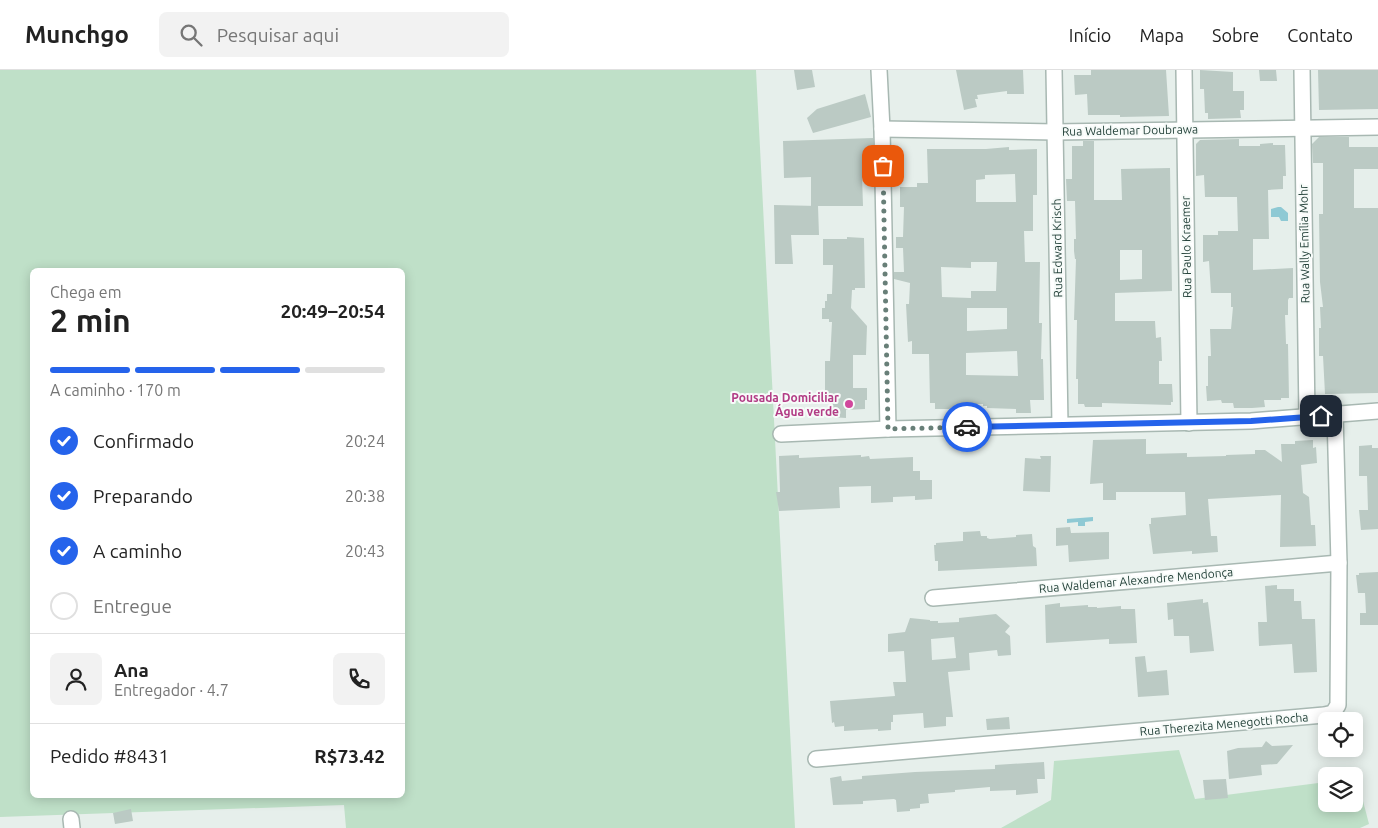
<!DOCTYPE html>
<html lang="pt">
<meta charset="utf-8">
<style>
:root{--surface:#fff;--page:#f2f2f2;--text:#222;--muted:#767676;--line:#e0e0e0;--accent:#2563eb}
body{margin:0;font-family:Ubuntu,sans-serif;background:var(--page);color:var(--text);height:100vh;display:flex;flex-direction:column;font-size:19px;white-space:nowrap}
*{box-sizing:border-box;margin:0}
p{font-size:16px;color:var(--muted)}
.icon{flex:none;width:28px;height:28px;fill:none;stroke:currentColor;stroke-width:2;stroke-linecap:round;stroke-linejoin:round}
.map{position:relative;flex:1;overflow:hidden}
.details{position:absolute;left:30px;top:198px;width:375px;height:530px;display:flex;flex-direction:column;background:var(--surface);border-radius:8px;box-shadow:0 2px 12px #0003}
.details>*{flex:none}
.tools{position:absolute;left:1318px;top:642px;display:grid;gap:10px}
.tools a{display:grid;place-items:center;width:45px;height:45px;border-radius:8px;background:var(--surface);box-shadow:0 2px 12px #0003;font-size:25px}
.pin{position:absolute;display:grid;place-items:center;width:42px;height:42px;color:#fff;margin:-21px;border-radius:10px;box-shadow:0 2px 8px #0006}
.courier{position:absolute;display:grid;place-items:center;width:50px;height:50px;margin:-25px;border:4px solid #2563eb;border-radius:50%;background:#fff;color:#222;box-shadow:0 1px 6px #0007}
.headline em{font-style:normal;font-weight:700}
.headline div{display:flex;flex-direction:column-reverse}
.headline{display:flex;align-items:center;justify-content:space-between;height:85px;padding:0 20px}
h1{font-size:32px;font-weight:700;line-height:38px}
.bar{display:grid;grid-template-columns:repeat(4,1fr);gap:8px 5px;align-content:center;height:60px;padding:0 20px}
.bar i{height:6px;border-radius:4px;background:var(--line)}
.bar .on{background:var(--accent)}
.bar p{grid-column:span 4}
.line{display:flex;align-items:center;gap:12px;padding:0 20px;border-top:1px solid var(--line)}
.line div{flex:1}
.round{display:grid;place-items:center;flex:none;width:52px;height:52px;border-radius:8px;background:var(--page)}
ol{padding:0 20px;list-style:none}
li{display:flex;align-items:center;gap:15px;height:55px}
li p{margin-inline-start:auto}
li .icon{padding:5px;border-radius:50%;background:var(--accent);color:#fff;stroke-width:4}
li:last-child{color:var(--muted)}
li i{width:28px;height:28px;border:2px solid var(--line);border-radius:50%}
header{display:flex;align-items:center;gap:30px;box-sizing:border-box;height:70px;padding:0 25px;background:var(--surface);border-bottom:1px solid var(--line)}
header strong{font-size:24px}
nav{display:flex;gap:28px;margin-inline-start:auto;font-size:18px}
.search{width:350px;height:45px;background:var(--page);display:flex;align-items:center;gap:12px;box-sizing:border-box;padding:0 18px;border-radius:8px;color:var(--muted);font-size:19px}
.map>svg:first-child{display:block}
</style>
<header>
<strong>Munchgo</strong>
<div class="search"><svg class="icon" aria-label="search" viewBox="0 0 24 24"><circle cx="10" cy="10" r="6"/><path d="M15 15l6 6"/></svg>Pesquisar aqui</div>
<nav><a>Início</a><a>Mapa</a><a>Sobre</a><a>Contato</a></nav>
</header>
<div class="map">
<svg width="1378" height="758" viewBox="0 0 1378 758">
<rect width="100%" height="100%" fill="#e6efeb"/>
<g fill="#bfe0c8" fill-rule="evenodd">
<path d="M0,0H756L795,758H346L344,735L0,747ZM32,200H402V725H32Z"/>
<path d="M1179,680L1195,729L1326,712V734H1354V709L1357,708L1369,754L1360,758H1001L1051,730L1054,691Z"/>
</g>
<g fill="#8ec9d4">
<path d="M1278,137H1281L1288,143V151H1281L1279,147H1271V139Z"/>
<path d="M1093,447V451L1085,452V456H1078V452L1067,453V449Z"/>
</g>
<g fill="#bbcac4" fill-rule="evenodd">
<path d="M794,0H812L815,17L797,20Z"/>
<path d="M956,0H1023L1024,24H1007V21L977,25L978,29H975L977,37L964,40Z"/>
<path d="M1091,0H1166L1169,46L1120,47V45H1088L1087,24L1075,25L1074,5H1091Z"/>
<path d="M1200,0L1233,2V21H1244V40H1240L1241,48L1208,49V43H1205L1204,19H1200Z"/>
<path d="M1259,0H1276L1277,11H1260Z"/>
<path d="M1318,0H1378V39L1319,40Z"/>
<path d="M865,24L871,47L813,63L807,48L817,39Z"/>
<path d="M1319,67H1349V77H1378V99H1354V138H1378V323L1325,324L1323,286H1319V258H1321L1320,237H1323L1320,212L1319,144H1323V93H1313L1312,74Z"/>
<path d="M873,68L874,105L862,106L863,136H811V107L784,108L783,71Z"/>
<path d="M1239,69V76H1260V74L1273,73V75H1285L1286,106H1283V119L1268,120L1269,169H1253V200L1293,198V228H1289L1288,230V245H1285L1286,274H1288L1289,328H1281V330H1264L1265,337L1252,338H1234L1233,333H1222L1221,330L1207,331L1206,316H1208V286H1211L1210,259H1231L1233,237H1231V223H1211L1209,191L1203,192V165H1218V161H1238L1237,127H1205L1204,105L1196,106V74L1200,70Z"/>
<path d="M1083,71H1094V130H1122L1121,99L1170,98L1172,221L1115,223V251H1155L1156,268L1161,267L1162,291H1159V314H1172L1173,332H1171V335L1102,333V337H1085L1084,334H1078V309H1076L1077,250H1074L1076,189H1075L1074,181V169H1076L1075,131H1067L1066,109H1072V76H1083ZM1120,180H1142V209L1120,210Z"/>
<path d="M1009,77V80L1037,79V125H1033V161H1024L1025,192H1040L1039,253H1042L1041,289H1043L1044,330H1030L1031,343H1016V339L987,338V336H983V334H958V337L954,336L949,339H935V333H930L929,284H912V271L908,272L906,234H909L910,213L894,209V202H904L903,178H896V167H903L904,137H900V117H917V113H928L927,79H986ZM1015,104L1016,132H976V110L985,109V105ZM971,192H997L996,221H971V228L942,227L941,197L971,198ZM967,238H1007V259L967,261ZM1017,281L1018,306L966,305V283Z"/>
<path d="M774,135L818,136L819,165H791L793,194H775Z"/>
<path d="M847,167L864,168L865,218H855V220H852L851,238L867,256L866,285H853V318H867V330H865V339L846,340V348L830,347L831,325H825V291H830L832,252H829V249H822V238H825V231H827V224H832L833,195H823V169H847Z"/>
<path d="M1146,369V384L1187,383V387L1226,386V385L1255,384V380H1265L1282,392L1281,374H1295V371L1313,370V378L1316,377L1317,393L1301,395L1303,423L1309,427L1311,455H1315L1316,476L1280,477L1281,425L1208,429L1211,466H1217L1218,482L1192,484V481L1153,484L1149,454H1151V448L1186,445L1185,422H1116V430H1103V413L1090,414L1093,370Z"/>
<path d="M1372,375V378H1378V459L1361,460L1359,440H1368L1367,406H1359V376Z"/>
<path d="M799,385V388L861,385V387L869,386L870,389L913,387V401H920V410H932V429L915,430V426L893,427V432L871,433V416L839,417L840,438L779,441L776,422H780L779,386Z"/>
<path d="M1040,386H1051L1050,422L1023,421L1025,388L1041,389Z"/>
<path d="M1070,457L1071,463L1109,462V489L1069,492L1068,475L1056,476V458Z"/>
<path d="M980,461L981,466H987V468L990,469L1016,467V465L1032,464L1033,476L1036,478L1037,496L938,501V491H935L934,475H936V473L963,471V462Z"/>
<path d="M1378,502V555H1360V543H1366L1365,523H1358L1356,505H1359V503Z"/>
<path d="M1277,515V519H1294V531H1301L1302,549H1315L1317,602L1294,603L1292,574L1259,576L1258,552H1267L1265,516Z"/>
<path d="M1203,529V533L1208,532L1214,581L1190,583L1189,566H1174L1173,549L1168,550L1167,533Z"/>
<path d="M1060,533V537L1088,535V537H1097V538L1121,536V539H1135L1137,573L1109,574V569L1046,573L1045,535Z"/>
<path d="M996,544L1010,556L1005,562L1010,566L1011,585L998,586L997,580L969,583L970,600L948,602L953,647H946V656L924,658L923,643L893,645V652H891V660L878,661V659L844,661V656L835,657L834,652L832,653L830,631L895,626L893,612H906L904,581L888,582V564L905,562L910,548L930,550V551H938V553L959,552V548ZM954,567L956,588L932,590L931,569Z"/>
<path d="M1145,586L1147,602L1167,600L1169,625L1138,627L1135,587Z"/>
<path d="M1009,647L1010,659L987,660L986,649Z"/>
<path d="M1266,671L1272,676L1293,675L1277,694L1261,695L1262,705L1229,709L1227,681L1238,678L1262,677Z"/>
<path d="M1044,692L1045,709H1037L1038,723L1016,725V720L990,721V717L955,720V722L928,724L929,733L920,734V738L910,739V741L897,742L896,730L894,729L863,731V734L833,735L830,708L841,706L842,711L862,709V706L915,702L995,699V695Z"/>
<path d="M1226,709L1228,728L1205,730L1203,710Z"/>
<path d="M131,739L133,751L115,754L113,743Z"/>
</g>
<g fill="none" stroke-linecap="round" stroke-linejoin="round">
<g stroke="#a8b8b2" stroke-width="18">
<g id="minor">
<path d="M879,0L882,59L888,359"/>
<path d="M1054,0L1060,355"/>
<path d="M1184,0L1189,353"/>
<path d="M1302,0L1307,347"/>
<path d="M882,59L1055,62L1378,57"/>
<path d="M781,364L888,359L1251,351L1378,341"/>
<path d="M933,528L1339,493"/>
<path d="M816,689L1324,645L1333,643L1338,635L1339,493L1335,344"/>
<path d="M71,749L72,758"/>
</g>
</g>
<use href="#minor" stroke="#fff" stroke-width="15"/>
</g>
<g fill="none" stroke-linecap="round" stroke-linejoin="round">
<path stroke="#687f78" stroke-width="5" stroke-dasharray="0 9" d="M883,96L888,359L967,357"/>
<path stroke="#2563eb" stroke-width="6" d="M967,357L1251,351L1321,346"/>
</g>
<circle fill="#d1479c" stroke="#f7fbf9" stroke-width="2" cx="849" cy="334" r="5"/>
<g text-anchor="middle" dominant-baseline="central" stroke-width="4" stroke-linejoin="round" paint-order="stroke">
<g font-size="12" fill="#24423a" stroke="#f7fbf9">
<text transform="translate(1130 60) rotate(-1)">Rua Waldemar Doubrawa</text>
<text transform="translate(1304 174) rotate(-91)">Rua Wally Emília Mohr</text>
<text transform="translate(1186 177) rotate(-91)">Rua Paulo Kraemer</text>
<text transform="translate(1057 178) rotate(-91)">Rua Edward Krisch</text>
<text transform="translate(1136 510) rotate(-5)">Rua Waldemar Alexandre Mendonça</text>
<text transform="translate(1224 654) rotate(-5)">Rua Therezita Menegotti Rocha</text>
</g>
<g font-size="12" font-weight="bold" fill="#b23c85" stroke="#f7fbf9" text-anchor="end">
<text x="839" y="327">Pousada Domiciliar<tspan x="839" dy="14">Água verde</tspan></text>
</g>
</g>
</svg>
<div class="tools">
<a><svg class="icon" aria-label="locate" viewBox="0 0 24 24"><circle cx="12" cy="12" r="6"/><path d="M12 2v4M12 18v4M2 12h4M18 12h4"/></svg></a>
<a><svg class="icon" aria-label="layers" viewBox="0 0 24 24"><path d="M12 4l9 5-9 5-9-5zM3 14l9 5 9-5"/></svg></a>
</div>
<div class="pin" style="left:883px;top:96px;background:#ea580c"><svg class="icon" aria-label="bag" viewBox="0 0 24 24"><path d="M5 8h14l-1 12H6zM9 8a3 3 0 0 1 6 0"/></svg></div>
<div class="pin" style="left:1321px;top:346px;background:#1f2937"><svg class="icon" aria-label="home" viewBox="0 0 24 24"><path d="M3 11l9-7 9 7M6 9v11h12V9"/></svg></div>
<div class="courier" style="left:967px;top:357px"><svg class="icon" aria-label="car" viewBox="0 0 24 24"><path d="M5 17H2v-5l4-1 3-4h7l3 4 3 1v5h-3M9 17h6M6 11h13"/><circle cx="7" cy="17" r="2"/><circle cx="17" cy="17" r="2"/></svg></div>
<section class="details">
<div class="headline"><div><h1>2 min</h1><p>Chega em</p></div><em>20:49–20:54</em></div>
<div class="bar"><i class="on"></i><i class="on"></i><i class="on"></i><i></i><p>A caminho · 170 m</p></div>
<ol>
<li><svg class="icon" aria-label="check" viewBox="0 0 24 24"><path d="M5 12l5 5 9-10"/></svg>Confirmado<p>20:24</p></li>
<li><svg class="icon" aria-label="check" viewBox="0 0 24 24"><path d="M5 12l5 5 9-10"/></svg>Preparando<p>20:38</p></li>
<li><svg class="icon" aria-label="check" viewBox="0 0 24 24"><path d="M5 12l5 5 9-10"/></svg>A caminho<p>20:43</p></li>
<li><i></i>Entregue</li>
</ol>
<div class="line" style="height:90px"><a class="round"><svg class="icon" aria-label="person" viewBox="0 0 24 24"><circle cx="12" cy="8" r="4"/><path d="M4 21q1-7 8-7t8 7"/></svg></a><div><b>Ana</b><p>Entregador · 4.7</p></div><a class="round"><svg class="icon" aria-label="phone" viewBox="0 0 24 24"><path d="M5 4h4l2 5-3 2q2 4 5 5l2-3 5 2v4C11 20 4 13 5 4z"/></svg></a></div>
<div class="line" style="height:65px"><div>Pedido #8431</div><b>R$73.42</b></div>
</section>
</div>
